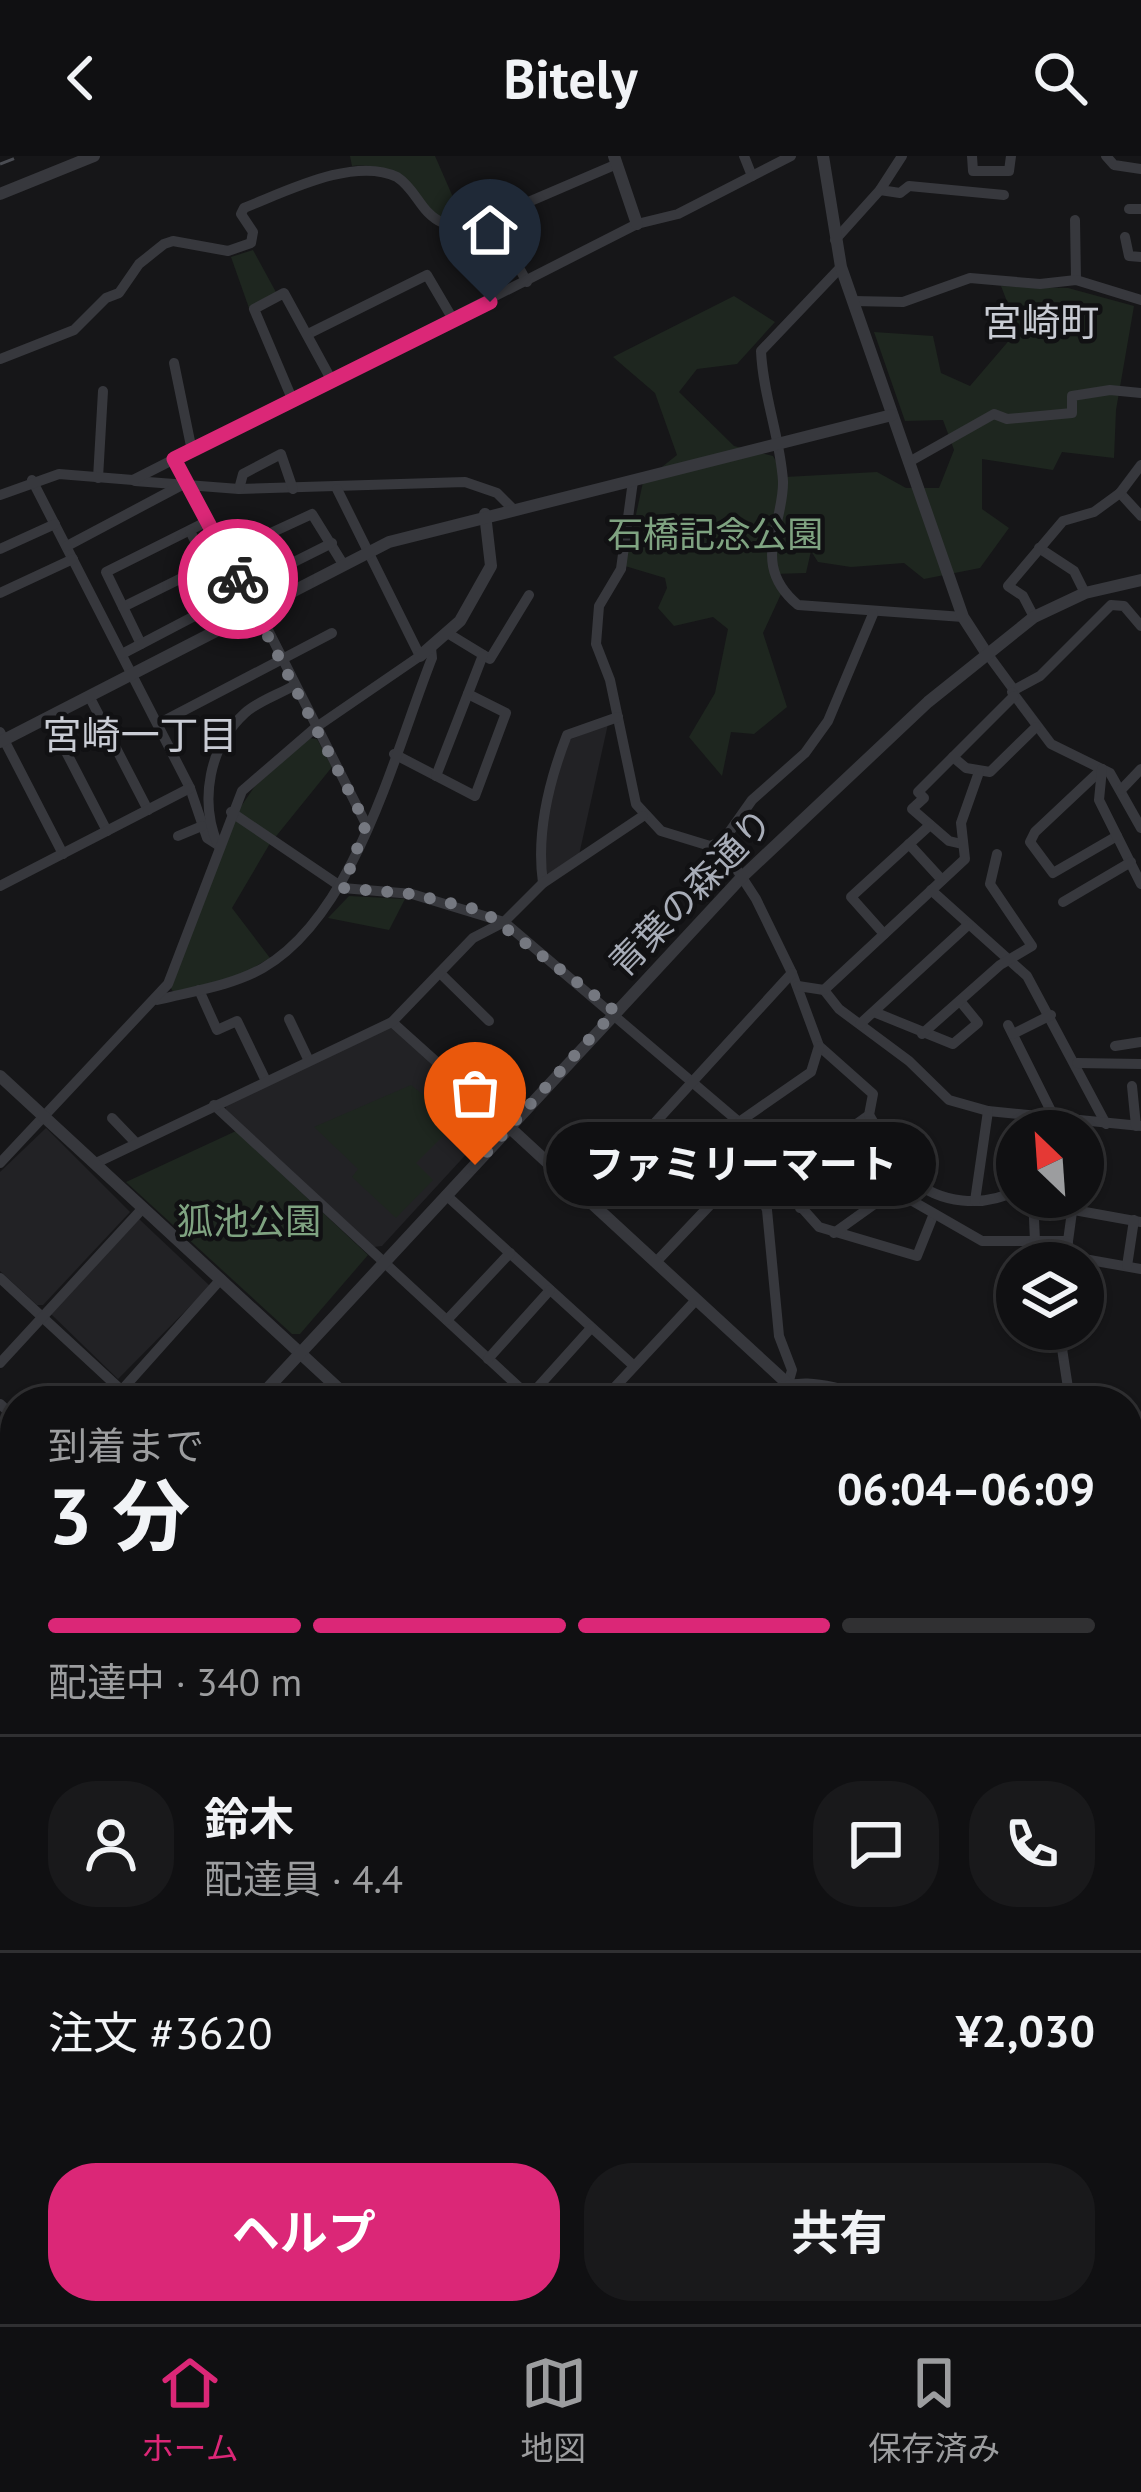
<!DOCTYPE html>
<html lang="ja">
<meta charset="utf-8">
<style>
:root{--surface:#101012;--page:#19191b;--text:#f1f3f6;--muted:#9c9d9f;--line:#303032;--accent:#db2777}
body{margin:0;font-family:"PT Sans","Noto Sans JP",sans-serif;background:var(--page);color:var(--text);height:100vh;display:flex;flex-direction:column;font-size:45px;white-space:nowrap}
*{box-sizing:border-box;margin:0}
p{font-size:39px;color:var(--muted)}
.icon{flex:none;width:66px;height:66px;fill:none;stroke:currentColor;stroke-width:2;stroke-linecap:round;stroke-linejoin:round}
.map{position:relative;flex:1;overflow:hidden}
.sheet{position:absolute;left:0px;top:1230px;width:1143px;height:939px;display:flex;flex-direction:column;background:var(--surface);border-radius:48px 48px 0 0;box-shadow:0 3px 9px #0004,0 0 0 3px var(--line)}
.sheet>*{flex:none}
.needle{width:78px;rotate:335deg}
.fabs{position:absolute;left:996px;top:954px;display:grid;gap:24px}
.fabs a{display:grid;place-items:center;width:108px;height:108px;border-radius:50%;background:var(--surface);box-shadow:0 3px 9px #0004,0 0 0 3px var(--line);font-size:60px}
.pin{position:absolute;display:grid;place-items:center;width:102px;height:102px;color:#fff;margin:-123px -51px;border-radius:50% 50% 50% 0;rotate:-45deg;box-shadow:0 0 12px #0007}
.pin .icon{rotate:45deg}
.courier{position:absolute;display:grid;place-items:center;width:120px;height:120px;margin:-60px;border:9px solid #db2777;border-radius:50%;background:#fff;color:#222;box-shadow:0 3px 15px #0007}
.bubble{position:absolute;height:84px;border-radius:42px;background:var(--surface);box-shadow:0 3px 9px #0004,0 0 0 3px var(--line);font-size:39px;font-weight:700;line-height:84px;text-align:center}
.overview em{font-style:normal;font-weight:700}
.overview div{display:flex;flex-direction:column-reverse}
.overview{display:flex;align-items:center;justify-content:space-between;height:204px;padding:0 48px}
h1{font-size:78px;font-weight:700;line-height:90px}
.bar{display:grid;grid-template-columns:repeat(4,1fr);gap:18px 12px;align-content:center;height:144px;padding:0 48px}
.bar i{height:15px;border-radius:9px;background:var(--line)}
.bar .selected{background:var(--accent)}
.bar p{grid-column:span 4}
.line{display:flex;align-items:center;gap:30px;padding:0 48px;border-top:3px solid var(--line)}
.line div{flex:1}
.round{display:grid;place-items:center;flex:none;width:126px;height:126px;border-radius:48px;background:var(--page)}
.action{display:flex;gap:24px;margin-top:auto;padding:24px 48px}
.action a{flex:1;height:138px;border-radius:48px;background:var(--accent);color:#fff;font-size:48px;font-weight:700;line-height:138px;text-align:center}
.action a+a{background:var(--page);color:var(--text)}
header{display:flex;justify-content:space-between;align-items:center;height:156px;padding:0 48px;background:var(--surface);font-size:54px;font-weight:700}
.tab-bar{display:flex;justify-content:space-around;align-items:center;height:168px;border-top:3px solid var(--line);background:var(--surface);font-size:33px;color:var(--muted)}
.tab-bar a{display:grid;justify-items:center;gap:6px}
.tab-bar .selected{color:var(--accent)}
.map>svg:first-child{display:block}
</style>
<header><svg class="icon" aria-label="back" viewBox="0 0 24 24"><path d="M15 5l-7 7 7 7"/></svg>Bitely<svg class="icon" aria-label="search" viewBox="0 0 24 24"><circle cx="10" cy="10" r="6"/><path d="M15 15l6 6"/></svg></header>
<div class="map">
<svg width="1141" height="2168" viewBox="0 0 1141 2168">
<rect width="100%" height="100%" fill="#161618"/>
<g fill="#222225">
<path d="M608,568L579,699L548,718L543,716L542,697L553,632L569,584Z"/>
<path d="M389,872H395L492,962L493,969L382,1090L374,1091L225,954L227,948Z"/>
<path d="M46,972L130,1056L43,1149H37L0,1115V1016Z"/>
<path d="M139,1063L210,1130L118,1223L51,1158Z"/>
<path d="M15,1982V2075L0,2057V1994Z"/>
</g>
<g fill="#1e261f">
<path d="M350,0H435L459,55L439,62C411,31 396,6 352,10Z"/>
<path d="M253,94L277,138L249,152L231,101Z"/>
<path d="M1001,130L1068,132L1134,150L1116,254L1114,302L1062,296L1053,314L982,303V353L1009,372L980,412L924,423L904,407L851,411L818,406L811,395L806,417L774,418L781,438L763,477L787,551L754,578L731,576L722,620L689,581L715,537L728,473L713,461L674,470L658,452L667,432L665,422L625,410L643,326L677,299L655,237L613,201L734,140L775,166L737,208L697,213L679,236L734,290L773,300L785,321L877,316L906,332H939L954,294L943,264L905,265L874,176L933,180L941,217L970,230L1018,174Z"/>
<path d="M309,582L317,583L332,611L269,689L232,752L270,802L235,822L174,837L170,831L231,665L255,630Z"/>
<path d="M349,740L405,743L389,774L328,762Z"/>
<path d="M411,929L457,966L416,1007L433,1024L396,1062L352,1021L358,1013L314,971Z"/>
<path d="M236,975L368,1099L300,1178H292L126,1026Z"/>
<path d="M97,2154H195L199,2163L193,2168H110Z"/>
</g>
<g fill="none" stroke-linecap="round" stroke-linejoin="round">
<g stroke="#37383d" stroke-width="10">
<path d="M744,0L752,20"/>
<path d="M972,0L973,15H1009L1011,0"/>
<path d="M1106,0L1114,9L1141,13"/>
<path d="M880,34L900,37L909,30L1004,39"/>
<path d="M1129,53H1141"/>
<path d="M491,62L617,8"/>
<path d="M1075,64L1076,124"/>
<path d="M1125,81L1129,100L1141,101"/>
<path d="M835,84L880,34L902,0"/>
<path d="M841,111L761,195C763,240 780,280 783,325C784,353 768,383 773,410C776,426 786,439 798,449L963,461"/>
<path d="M853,145L903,146L970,122L1040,128L1076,124L1141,144"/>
<path d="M308,178L427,119L454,165"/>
<path d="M0,203L74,174L106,142L119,137L139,108L164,88L173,85L228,95L251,87L253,76L241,58L244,52C285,36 354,0 397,21C417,34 420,57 443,67L479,51L486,53L527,126"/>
<path d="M174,207L192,295"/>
<path d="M293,245L254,153L284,137L332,225"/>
<path d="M174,303L254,456"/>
<path d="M909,306L994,258L1007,263L1072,257V240L1110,234L1141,237"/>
<path d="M98,322L103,235"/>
<path d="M32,324L190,632L207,682L218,689"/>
<path d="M135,325L239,333L465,326L497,337L512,352"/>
<path d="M633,325L621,413L599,450L596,488L610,524L636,648L661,675L710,690L723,685L752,644L805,597L828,565L873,458"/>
<path d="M239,333L243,318L281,298L293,333"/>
<path d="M1120,337L1141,360"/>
<path d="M0,339L59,318L133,324L637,68L678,58L791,0"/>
<path d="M67,390L180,330"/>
<path d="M1039,392L1074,415L1085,437"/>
<path d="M0,393L55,368"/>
<path d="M225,398L312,358L343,408"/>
<path d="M242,432L332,387"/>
<path d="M0,437L73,403"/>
<path d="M123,451L208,409"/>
<path d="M258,454L366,668"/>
<path d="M1034,461L1023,440L1008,430L1063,365L1094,356L1120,337L1141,309"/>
<path d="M449,478L490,503L529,439"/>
<path d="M141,488L106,416L208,365"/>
<path d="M986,496L1014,534L1040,520L1111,449L1124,450L1141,470"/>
<path d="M122,498L225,444L190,375"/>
<path d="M1012,536L1051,588L1110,617L1141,672"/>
<path d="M89,540L148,654"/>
<path d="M48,561L107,675"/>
<path d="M158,568L332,477"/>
<path d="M0,576L63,698"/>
<path d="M394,598L475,640L506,557L468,538"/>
<path d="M953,601L966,612L990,616L1036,571"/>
<path d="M1102,613L1035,676L1030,686L1053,717L1117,680"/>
<path d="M1102,613L1099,644L1141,728"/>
<path d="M436,620L483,499"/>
<path d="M1121,634L1141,613"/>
<path d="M231,656L343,732L412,738L504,766L739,966L748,1009L767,1054L779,1180L792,1214L788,1228"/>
<path d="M178,680L202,670"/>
<path d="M719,686L756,743L792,817L819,890L873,938L869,959L777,1025"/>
<path d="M909,688L942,724"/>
<path d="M962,688L949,685L912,653L924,642L918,636L1014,540"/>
<path d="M218,689C199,645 209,590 245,557C258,545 280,538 295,529"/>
<path d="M543,727C536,678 549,625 567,579L618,561"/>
<path d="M0,730L190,632"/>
<path d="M931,734L1027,820L1106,968"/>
<path d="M1063,746L1131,706"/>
<path d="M884,778L851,741L930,669"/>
<path d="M440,817L489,865"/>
<path d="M798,830L824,834L839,853L909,905L949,944L988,955L1141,970"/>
<path d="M199,834L217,874L237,865L266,925"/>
<path d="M824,834L965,703L961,667L979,616"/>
<path d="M157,844C193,835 231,830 263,812C355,759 394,598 432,502L431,492"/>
<path d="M874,856L953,888L978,867L960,845"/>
<path d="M289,863L309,905"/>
<path d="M392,866L510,972"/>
<path d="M860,868L968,769"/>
<path d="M1008,869L1055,963"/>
<path d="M922,878L1000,809L1032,790L990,728L997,698"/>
<path d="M1013,878L1051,859"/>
<path d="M1115,890L1141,886"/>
<path d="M1077,907L1141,908"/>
<path d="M1132,930L1136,970"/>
<path d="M214,949L534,1245"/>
<path d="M869,959C881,978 894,1007 911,1022C939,1048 984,1052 1017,1034"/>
<path d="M112,962L135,986"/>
<path d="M739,966L811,916L819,890"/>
<path d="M742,985L819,1071L917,1100L933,1060"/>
<path d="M0,1007L168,828L242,635L315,572L420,500L337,333"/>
<path d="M96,1007L392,866L473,782L504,766L543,727L643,660"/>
<path d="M895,1035L982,1085H1068L1074,1041"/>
<path d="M446,1039L634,1210"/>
<path d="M587,1041L792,817"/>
<path d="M1033,1041L1035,1085"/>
<path d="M975,1045L988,955"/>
<path d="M800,1052L888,989"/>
<path d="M1074,1054L1141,1066"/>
<path d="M834,1077L911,1022"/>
<path d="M1068,1085L1067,1100L1141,1113"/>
<path d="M656,1106L748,1009"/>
<path d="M1127,1110L1134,1064"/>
<path d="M0,1122L133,1245"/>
<path d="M447,1164L510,1097"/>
<path d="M1059,1173L1070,1245"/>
<path d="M488,1203L550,1134"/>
<path d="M0,1207L143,1052"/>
<path d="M529,1241L591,1172"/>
<path d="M112,1245L221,1123"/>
<path d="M602,1245L695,1145"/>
<path d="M0,1248L15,1262"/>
<path d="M1128,1274L1141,1270"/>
<path d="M0,1364L15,1349"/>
<path d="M1128,1380L1141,1372"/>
<path d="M1128,1409L1141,1430"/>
<path d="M1128,1465L1141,1486"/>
<path d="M1128,1619L1141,1627"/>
<path d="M0,1763L15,1771"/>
<path d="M0,1803L15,1778"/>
<path d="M0,1851L15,1852"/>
<path d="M0,1866H15"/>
<path d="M0,1890L15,1891"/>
<path d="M0,1956L15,1974"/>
<path d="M0,2061L15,2081"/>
<path d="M73,2154L85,2168"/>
<path d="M321,2154L333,2168"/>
<path d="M461,2154L474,2168"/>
<path d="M504,2154L518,2168"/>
<path d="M985,2154L1029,2168"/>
<path d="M1056,2154L1099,2168"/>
<path d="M10,2168L27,2154"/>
<path d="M219,2168L234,2154"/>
<path d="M638,2168L651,2154"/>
<path d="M914,2168L919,2154"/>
</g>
<g stroke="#37383d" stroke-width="12">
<path d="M614,0L637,68"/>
<path d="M823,0L841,111L963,461L985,495"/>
<path d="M0,38L94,0"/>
<path d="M420,500L460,465L491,410L485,358"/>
<path d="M0,586L389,386L892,259"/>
<path d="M0,920L352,1245"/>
<path d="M510,972L788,1228L799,1245"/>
<path d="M256,1245L741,722L928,546L1034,461L1085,437L1141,424"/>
<path d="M759,1245C796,1214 837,1234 879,1245"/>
<path d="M0,1328L15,1341"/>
<path d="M1128,1329L1141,1330"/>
<path d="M0,1519L15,1504"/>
<path d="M0,1546L15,1561"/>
<path d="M1128,1566L1141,1557"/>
<path d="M1128,1739L1141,1746"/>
<path d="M0,1882H15"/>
<path d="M1128,1900L1141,1851"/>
<path d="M0,1987L15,1975"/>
<path d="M1128,2010L1141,2013"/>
<path d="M248,2154L257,2168"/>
<path d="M597,2154L608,2168"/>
<path d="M1127,2154L1138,2168"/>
<path d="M393,2168L407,2154"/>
</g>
<g stroke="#4a4c52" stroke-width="3" stroke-dasharray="15 12" stroke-linecap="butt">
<path d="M0,8L21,0"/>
<path d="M0,1652L15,1670"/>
<path d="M0,1701L15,1715"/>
<path d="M0,1729L15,1741"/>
<path d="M484,2154L498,2168"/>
<path d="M1010,2154L1055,2168"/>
</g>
</g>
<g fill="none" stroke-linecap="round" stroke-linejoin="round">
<path stroke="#757880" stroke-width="12" stroke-dasharray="0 21.6" d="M238,423L366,668L343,732L412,738L483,755L615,855L475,1009"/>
<path stroke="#db2777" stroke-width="15" d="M238,423L174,303L490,146"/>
</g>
<g text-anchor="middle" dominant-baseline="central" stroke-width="9" stroke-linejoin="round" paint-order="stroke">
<g font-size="36" fill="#7fa381" stroke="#111113">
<text x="715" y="377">石橋記念公園</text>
<text x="249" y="1064">狐池公園</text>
</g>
<g font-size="36" fill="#a8adb8" stroke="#111113">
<text transform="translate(690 736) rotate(-46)">青葉の森通り</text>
</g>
<g font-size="39" fill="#c9ccd4" stroke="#111113">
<text x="1041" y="165">宮崎町</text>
<text x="140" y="578">宮崎一丁目</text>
</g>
</g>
</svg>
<div class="fabs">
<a><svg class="needle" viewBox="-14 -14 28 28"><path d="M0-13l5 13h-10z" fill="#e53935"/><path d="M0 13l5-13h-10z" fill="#9c9d9f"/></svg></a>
<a><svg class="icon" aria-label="layers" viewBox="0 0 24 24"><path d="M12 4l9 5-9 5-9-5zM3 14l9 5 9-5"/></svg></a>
</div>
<div class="pin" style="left:475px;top:1009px;background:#ea580c"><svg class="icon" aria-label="bag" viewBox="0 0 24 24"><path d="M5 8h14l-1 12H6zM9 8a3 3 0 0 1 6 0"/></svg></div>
<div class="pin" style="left:490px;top:146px;background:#1f2937"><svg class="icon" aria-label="home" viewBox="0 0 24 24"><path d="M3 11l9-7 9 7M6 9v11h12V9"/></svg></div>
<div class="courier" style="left:238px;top:423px"><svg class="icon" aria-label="bike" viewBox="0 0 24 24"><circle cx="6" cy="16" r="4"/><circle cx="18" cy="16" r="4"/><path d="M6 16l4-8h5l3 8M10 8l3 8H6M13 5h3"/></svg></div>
<div class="bubble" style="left:546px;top:966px;width:390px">ファミリーマート</div>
<section class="sheet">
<div class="overview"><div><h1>3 分</h1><p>到着まで</p></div><em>06:04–06:09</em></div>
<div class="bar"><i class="selected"></i><i class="selected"></i><i class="selected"></i><i></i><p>配達中 · 340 m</p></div>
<div class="line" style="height:216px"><a class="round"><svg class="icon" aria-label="person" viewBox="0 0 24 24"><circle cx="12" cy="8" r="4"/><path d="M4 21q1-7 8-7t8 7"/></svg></a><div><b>鈴木</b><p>配達員 · 4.4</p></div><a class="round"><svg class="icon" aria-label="chat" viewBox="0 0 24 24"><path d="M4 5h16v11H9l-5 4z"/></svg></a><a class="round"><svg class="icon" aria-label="phone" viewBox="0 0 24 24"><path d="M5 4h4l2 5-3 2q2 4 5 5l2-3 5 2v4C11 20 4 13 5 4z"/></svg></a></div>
<div class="line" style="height:156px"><div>注文 #3620</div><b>¥2,030</b></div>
<div class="action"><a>ヘルプ</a><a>共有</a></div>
</section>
</div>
<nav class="tab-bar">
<a class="selected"><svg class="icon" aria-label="home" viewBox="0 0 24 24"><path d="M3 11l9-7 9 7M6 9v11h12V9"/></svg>ホーム</a>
<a><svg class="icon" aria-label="map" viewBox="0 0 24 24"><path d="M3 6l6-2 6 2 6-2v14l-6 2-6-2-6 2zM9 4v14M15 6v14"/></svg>地図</a>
<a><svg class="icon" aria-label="saved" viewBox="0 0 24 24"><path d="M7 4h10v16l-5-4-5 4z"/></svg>保存済み</a>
</nav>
